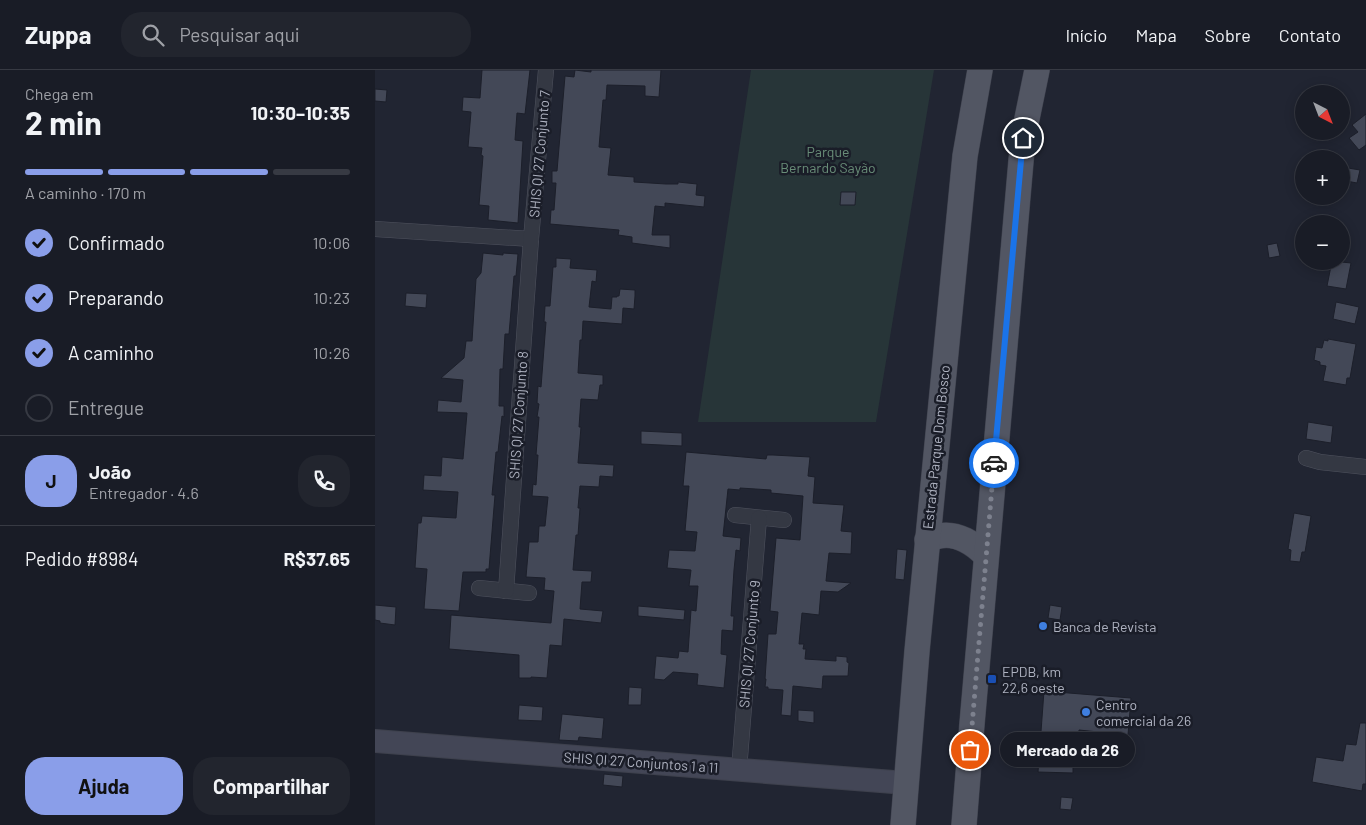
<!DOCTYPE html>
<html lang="pt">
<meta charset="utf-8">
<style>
:root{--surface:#191c26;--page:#22252e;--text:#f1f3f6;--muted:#9fa1a7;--line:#373a43;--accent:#8a9ee9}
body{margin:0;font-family:Barlow,sans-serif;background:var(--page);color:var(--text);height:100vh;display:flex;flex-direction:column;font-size:19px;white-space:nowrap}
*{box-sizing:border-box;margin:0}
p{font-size:16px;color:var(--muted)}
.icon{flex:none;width:28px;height:28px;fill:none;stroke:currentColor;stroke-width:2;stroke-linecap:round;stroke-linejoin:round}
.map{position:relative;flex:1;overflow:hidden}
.details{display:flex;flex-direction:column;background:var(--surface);width:375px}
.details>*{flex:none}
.needle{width:32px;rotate:138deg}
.buttons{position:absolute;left:920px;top:15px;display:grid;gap:10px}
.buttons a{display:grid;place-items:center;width:55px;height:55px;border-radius:50%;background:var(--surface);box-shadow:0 2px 12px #0003,0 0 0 1px var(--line);font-size:25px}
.pin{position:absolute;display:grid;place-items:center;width:42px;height:42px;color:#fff;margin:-21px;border:2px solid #fff;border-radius:50%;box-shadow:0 1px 5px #0007}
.courier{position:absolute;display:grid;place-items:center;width:50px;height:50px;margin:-25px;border:4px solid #1a73e8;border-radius:50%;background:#fff;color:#222;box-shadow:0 1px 6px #0007}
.bubble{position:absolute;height:35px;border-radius:18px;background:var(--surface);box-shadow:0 2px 12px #0003,0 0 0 1px var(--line);font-size:16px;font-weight:700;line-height:35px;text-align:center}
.overview em{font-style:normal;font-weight:700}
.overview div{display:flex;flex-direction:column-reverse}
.overview{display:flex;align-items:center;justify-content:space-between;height:85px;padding:0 25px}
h1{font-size:32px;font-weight:700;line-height:38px}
.bar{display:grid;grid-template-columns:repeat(4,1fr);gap:8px 5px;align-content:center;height:60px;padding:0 25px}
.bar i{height:6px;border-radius:4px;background:var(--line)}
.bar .active{background:var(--accent)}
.bar p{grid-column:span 4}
.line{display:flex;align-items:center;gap:12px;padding:0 25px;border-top:1px solid var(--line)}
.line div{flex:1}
.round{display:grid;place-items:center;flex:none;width:52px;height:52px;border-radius:20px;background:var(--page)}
ol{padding:0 25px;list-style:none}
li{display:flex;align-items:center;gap:15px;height:55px}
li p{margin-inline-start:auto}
li .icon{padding:5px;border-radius:50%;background:var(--accent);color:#111;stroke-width:4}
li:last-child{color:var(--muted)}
li i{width:28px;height:28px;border:2px solid var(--line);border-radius:50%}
.action{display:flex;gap:10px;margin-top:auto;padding:10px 25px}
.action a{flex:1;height:58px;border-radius:20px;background:var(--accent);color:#111;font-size:20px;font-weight:700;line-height:58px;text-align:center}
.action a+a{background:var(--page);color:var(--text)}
header{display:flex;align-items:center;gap:30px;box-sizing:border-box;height:70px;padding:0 25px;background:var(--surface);border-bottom:1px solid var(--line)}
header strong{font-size:24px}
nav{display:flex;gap:28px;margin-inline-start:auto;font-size:18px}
.search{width:350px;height:45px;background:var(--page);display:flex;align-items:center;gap:12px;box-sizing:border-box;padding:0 18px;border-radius:20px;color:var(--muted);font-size:19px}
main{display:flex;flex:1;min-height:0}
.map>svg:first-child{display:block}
</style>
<header>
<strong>Zuppa</strong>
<div class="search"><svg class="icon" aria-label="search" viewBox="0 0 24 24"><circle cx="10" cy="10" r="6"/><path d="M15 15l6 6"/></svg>Pesquisar aqui</div>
<nav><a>Início</a><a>Mapa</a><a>Sobre</a><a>Contato</a></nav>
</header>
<main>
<section class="details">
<div class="overview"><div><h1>2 min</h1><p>Chega em</p></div><em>10:30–10:35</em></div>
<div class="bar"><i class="active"></i><i class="active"></i><i class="active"></i><i></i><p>A caminho · 170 m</p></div>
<ol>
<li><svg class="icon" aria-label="check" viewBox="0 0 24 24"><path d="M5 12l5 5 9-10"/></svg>Confirmado<p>10:06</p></li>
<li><svg class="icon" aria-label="check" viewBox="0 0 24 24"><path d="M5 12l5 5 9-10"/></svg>Preparando<p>10:23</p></li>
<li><svg class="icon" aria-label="check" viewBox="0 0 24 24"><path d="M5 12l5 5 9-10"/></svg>A caminho<p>10:26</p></li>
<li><i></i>Entregue</li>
</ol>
<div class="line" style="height:90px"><b class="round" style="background:var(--accent);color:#111">J</b><div><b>João</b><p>Entregador · 4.6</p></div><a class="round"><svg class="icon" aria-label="phone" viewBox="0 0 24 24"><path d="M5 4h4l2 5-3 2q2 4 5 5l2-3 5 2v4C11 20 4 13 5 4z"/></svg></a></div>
<div class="line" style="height:65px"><div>Pedido #8984</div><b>R$37.65</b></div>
<div class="action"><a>Ajuda</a><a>Compartilhar</a></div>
</section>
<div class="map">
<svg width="991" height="755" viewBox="0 0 991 755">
<rect width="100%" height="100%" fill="#212532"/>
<path fill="#273538" d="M376,0H559L501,352H323Z"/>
<g fill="#434857" stroke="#1c1f2a">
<path d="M107,0H155L150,44L142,43L140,70L148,71L143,153L113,150L114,136L104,135L108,86L106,85L107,78L93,77L96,42L87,41L88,27L105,28Z"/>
<path d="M200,0L216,2V0H286L284,27L270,26V16L232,15L231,30H228L224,77L236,78L233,105L259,107V112L291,114H303V112L322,114L321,125L330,126L329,137L290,133V137L280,136L277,165H295V178L257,173V167L243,165L244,160L175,154L176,140H179L181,113H177V101H182L190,6L199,7Z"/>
<path d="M0,19L12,20L11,32L0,31Z"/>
<path d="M991,44V75L984,80L974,68L983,62L977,55Z"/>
<path d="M967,97L985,100L982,113L966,110Z"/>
<path d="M466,122H481L480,135H465Z"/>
<path d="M902,173L905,186L894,188L892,175Z"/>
<path d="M108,183L128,185V183L143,184L141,206H139L134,264H130L128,299H125L124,336H129V347L127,346L123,382H121L117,425H120L114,499H111V502H88L84,541L49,539L52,499L40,498L43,453H46L47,446L81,448L83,422L48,420L49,405L66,406L67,387L88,389L92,343L62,342L63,330L86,332L88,310L66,308L89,288L91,271H97L101,209L106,203Z"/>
<path d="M181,188L196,189L195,198L222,200L221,212L217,211L214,237L236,239L237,227H242V226H244L245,219L260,220V226L259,239L248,238L247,254L208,251L207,270H205L203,303L228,305V315H225L223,330L206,329L204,357H206L203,393L239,395L238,407L225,406L224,417L205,416L203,438H205L203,465H201L198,500L217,501L216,512H207L205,539L228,541L226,553L189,549L187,576L175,575L172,608L156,607V608H144V585L74,579L76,545L176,553L179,521L169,520L170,508L151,507L154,472H163L164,456H170L173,427L157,426L158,414L161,415L163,385H161L164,347H162L164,334L162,333L163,316L166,317L171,252H169L170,236H175L178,197H181Z"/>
<path d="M957,191L976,193L971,219L952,216Z"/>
<path d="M31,223L52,224L51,238L30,236Z"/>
<path d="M961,232L984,237L980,254L958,249Z"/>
<path d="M953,269L981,274L975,308H972L971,315L948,311L951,296L945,295V292L939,290L941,277L947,278L949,270L953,271Z"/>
<path d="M933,352L958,356L956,373L931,369Z"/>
<path d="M266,361L307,363V376L266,374Z"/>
<path d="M311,382L391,389L392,385H398L435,387L433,406L440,407L438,433L469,435L466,461L477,462L476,484L454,483L451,511L476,513L463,522L446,521L444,545L427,543L424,574H429L428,579H431L430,589L461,591V586L472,587V592L474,593L473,606H448L447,619L418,616L416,646L406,645L408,620L393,619V617H390L391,609H390L393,564H401L403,542L395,541L401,468L425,470L428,426L396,423V420L365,418V420L353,419L348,466L366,468L365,481L361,480L359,500L356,546H359L358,561L347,560L346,584L352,585L349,618L322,615L323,604L298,602L289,610L279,609L281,586L303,588L304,581L313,582L316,540L321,541L323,516H314L316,500L292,498L294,480L320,481L322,462L310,461L314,416H308Z"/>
<path d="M919,443L936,446L930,482H927L925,492L915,491L916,480L913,479Z"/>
<path d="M522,479L532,480L529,510L520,509Z"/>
<path d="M0,535L21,537L20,555L5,553V551L0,550Z"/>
<path d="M675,535L687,537L685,550L673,548Z"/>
<path d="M263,536L310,540L309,550L263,546Z"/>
<path d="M254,617L267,618L266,635H253Z"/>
<path d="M669,621L756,628L753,665L704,660L702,693H698V703L663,702Z"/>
<path d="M144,635L168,637L167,651L143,650Z"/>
<path d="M423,640L439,641V653L423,651Z"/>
<path d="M187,644L229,648L227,669L204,667L203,671L184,670Z"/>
<path d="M985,653H991V714H988L987,721L937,712L941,687L968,691L971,674L981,675Z"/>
<path d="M229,704L248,706L247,717L228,715Z"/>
<path d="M686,727L698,728L696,740L685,739Z"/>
</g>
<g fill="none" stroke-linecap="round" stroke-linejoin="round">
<g stroke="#4f525e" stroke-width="16">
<g id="street">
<path d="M0,159L156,169"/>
<path d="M931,388L945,392L991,397"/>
<path d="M360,445L409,450"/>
<path d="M104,518L154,523"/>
<path d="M131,521L156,169L171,0"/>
<path d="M364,700L384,448"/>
</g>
</g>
<g stroke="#3e414d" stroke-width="24">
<path id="secondary" d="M0,671L531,713"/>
</g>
<g stroke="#3e414d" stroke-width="26">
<g id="primary">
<path d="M552,470C556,469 560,467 564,466C582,462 600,474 611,486"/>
<path d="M528,755L542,581L590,86L605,0"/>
<path d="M589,755L597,654L648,68L662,0"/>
</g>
</g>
<use href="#street" stroke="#343843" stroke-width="15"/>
<use href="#secondary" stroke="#434656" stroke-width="22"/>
<use href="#primary" stroke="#525663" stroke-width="25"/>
</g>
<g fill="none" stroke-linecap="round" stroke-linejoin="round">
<path stroke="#7d818e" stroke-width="5" stroke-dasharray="0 9" d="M595,680L619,393"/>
<path stroke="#1a73e8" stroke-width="6" d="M619,393L648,68"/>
</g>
<g fill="#3f7fe0" stroke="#1a1d28" stroke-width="2">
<circle cx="668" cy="556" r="5"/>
<circle cx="711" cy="642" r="5"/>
</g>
<rect fill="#1a4fb4" stroke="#1a1d28" stroke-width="2" x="612" y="604" width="10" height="10" rx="2.5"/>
<g text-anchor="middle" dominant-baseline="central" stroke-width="5" stroke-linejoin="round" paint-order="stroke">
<g font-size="14" fill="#698d78" stroke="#1a1d28">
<text x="453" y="81">Parque<tspan x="453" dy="16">Bernardo Sayão</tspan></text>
</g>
<g font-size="14" fill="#aeb2c0" stroke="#1a1d28">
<text transform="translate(164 84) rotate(-85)">SHIS QI 27 Conjunto 7</text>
<text transform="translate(143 345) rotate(-86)">SHIS QI 27 Conjunto 8</text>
<text transform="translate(561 377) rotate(-84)">Estrada Parque Dom Bosco</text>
<text transform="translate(374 574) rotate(-85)">SHIS QI 27 Conjunto 9</text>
<text transform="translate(266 692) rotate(4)">SHIS QI 27 Conjuntos 1 a 11</text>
</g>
<g font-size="14" fill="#aeb2c0" stroke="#1a1d28" text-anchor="start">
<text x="678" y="556">Banca de Revista</text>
<text x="627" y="601">EPDB, km<tspan x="627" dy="16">22,6 oeste</tspan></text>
<text x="721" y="634">Centro<tspan x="721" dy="16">comercial da 26</tspan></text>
</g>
</g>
</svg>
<div class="buttons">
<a><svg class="needle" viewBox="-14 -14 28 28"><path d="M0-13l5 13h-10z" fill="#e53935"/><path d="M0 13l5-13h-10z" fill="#9fa1a7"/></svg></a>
<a>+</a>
<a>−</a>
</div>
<div class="pin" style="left:595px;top:680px;background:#ea580c"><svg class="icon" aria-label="bag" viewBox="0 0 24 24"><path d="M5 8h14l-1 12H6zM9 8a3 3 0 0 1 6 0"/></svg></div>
<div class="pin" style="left:648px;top:68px;background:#1f2937"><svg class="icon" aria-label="home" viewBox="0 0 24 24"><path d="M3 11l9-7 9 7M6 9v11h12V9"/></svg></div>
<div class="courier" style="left:619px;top:393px"><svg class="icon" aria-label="car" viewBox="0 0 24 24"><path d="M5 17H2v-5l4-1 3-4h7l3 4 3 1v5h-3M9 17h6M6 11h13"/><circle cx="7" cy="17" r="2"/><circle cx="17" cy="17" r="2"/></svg></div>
<div class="bubble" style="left:625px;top:662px;width:135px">Mercado da 26</div>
</div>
</main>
